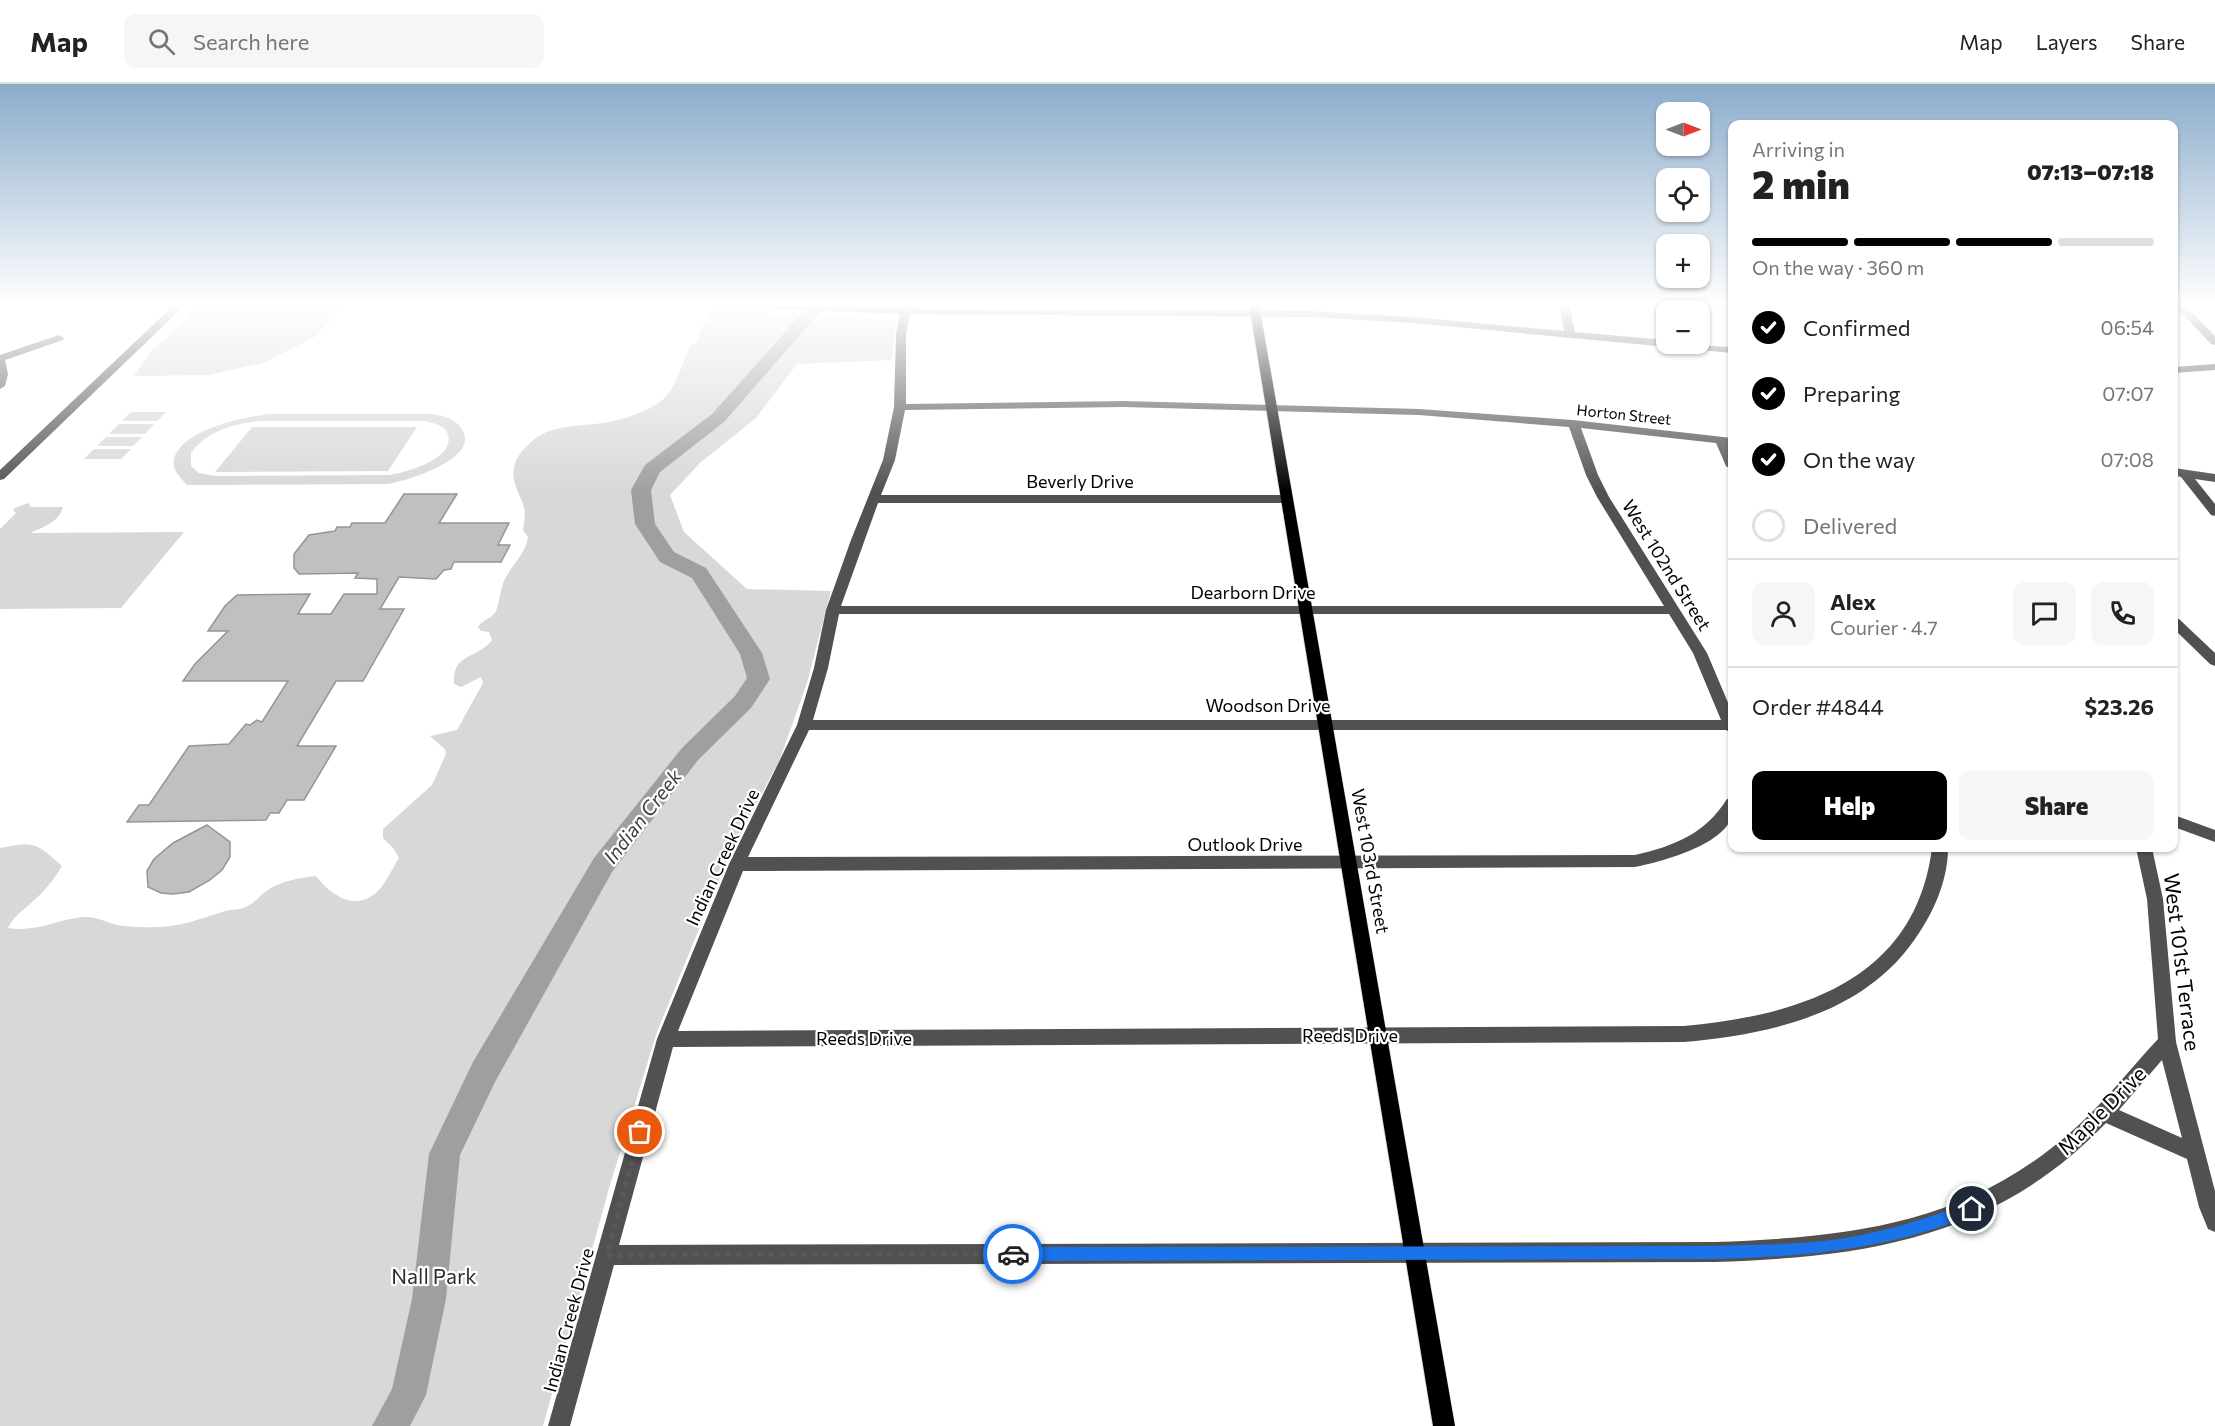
<!DOCTYPE html>
<meta charset="utf-8">
<style>
:root{--surface:#fff;--page:#f6f6f6;--text:#222;--muted:#767676;--line:#e0e0e0;--accent:#000}
body{margin:0;font-family:Commissioner,sans-serif;background:var(--page);color:var(--text);height:100vh;display:flex;flex-direction:column;font-size:22px;white-space:nowrap}
*{box-sizing:border-box;margin:0}
p{font-size:20px;color:var(--muted)}
.icon{flex:none;width:33px;height:33px;fill:none;stroke:currentColor;stroke-width:2;stroke-linecap:round;stroke-linejoin:round}
.map{position:relative;flex:1;overflow:hidden}
.side{position:absolute;left:1728px;top:36px;width:450px;height:732px;display:flex;flex-direction:column;background:var(--surface);border-radius:12px;box-shadow:0 2px 4px #0004}
.side>*{flex:none}
.needle{width:39px;rotate:90deg}
.tools{position:absolute;left:1656px;top:18px;display:grid;gap:12px}
.tools a{display:grid;place-items:center;width:54px;height:54px;border-radius:12px;background:var(--surface);box-shadow:0 2px 4px #0004;font-size:30px}
.pin{position:absolute;display:grid;place-items:center;width:51px;height:51px;color:#fff;margin:-26px;border:3px solid #fff;border-radius:50%;box-shadow:0 2px 6px #0007}
.courier{position:absolute;display:grid;place-items:center;width:60px;height:60px;margin:-30px;border:4px solid #1a73e8;border-radius:50%;background:#fff;color:#222;box-shadow:0 2px 8px #0007}
.headline em{font-style:normal;font-weight:800}
.headline div{display:flex;flex-direction:column-reverse}
.headline{display:flex;align-items:center;justify-content:space-between;height:102px;padding:0 24px}
h1{font-size:39px;font-weight:800;line-height:45px}
.bar{display:grid;grid-template-columns:repeat(4,1fr);gap:9px 6px;align-content:center;height:72px;padding:0 24px}
.bar i{height:8px;border-radius:4px;background:var(--line)}
.bar .active{background:var(--accent)}
.bar p{grid-column:span 4}
.line{display:flex;align-items:center;gap:15px;padding:0 24px;border-top:2px solid var(--line)}
.line div{flex:1}
.round{display:grid;place-items:center;flex:none;width:63px;height:63px;border-radius:12px;background:var(--page)}
ol{padding:0 24px;list-style:none}
li{display:flex;align-items:center;gap:18px;height:66px}
li p{margin-inline-start:auto}
li .icon{padding:6px;border-radius:50%;background:var(--accent);color:#fff;stroke-width:4}
li:last-child{color:var(--muted)}
li i{width:33px;height:33px;border:3px solid var(--line);border-radius:50%}
.primary-button{display:flex;gap:12px;margin-top:auto;padding:12px 24px}
.primary-button a{flex:1;height:69px;border-radius:12px;background:var(--accent);color:#fff;font-size:24px;font-weight:800;line-height:69px;text-align:center}
.primary-button a+a{background:var(--page);color:var(--text)}
header{display:flex;align-items:center;gap:36px;box-sizing:border-box;height:84px;padding:0 30px;background:var(--surface);border-bottom:2px solid var(--line)}
header strong{font-size:28px}
nav{display:flex;gap:33px;margin-inline-start:auto;font-size:21px}
.search{width:420px;height:54px;background:var(--page);display:flex;align-items:center;gap:15px;box-sizing:border-box;padding:0 21px;border-radius:12px;color:var(--muted);font-size:22px}
.map>svg:first-child{display:block}
</style>
<header>
<strong>Map</strong>
<div class="search"><svg class="icon" aria-label="search" viewBox="0 0 24 24"><circle cx="10" cy="10" r="6"/><path d="M15 15l6 6"/></svg>Search here</div>
<nav><a>Map</a><a>Layers</a><a>Share</a></nav>
</header>
<div class="map">
<svg width="2215" height="1342" viewBox="0 0 2215 1342">
<rect width="100%" height="100%" fill="#fff"/>
<g fill="#d8d8d8" fill-rule="evenodd">
<path d="M205,221L223,222H344L315,253L263,279L208,291L134,292L152,266L185,237L194,224Z"/>
<path d="M711,226L787,230L794,228L799,231L896,237L892,276L797,280L756,334L700,379L670,411L684,448L747,505L831,507L807,599L780,675L728,774L657,948L610,1101L543,1342H0V764C34,757 37,759 62,782C54,796 43,809 31,819C21,828 14,832 8,844C35,849 58,835 84,833C97,832 109,840 123,842C168,846 183,841 225,827C231,825 238,826 243,824C253,821 257,814 265,808C279,797 299,794 316,792C332,812 356,829 379,806C387,797 393,783 399,774L393,764L383,754V745L432,701L446,670L445,665L430,652L457,646L483,599L481,593L461,603L454,600C452,568 477,576 492,556L489,548L481,547L478,543C483,535 492,535 496,527C500,517 500,505 505,495C512,480 526,470 528,453L523,446C524,438 526,431 524,423C520,409 511,399 514,384C516,373 521,368 528,361C551,337 584,344 614,337C627,334 646,327 657,320C677,308 681,279 691,261L695,260Z"/>
<path d="M131,328H166L157,337H122Z"/>
<path d="M273,330H433C443,332 456,335 462,345C481,375 406,397 387,400L187,401C183,396 175,389 174,382C170,347 249,331 273,330ZM263,337H424C433,339 446,341 448,351C455,375 405,389 389,391L215,392L199,389L191,382V369C206,347 238,338 263,337Z"/>
<path d="M119,340H154L145,350H109Z"/>
<path d="M252,343H417L388,387L215,388Z"/>
<path d="M106,353H142L133,362H97Z"/>
<path d="M94,365H131L121,375H84Z"/>
<path d="M28,419L31,423H63C59,439 42,443 31,449L184,448L121,524L0,525V445L16,429L13,426L15,424Z"/>
</g>
<g fill="none" stroke-linecap="round" stroke-linejoin="round">
<path fill="#9f9f9f" fill-rule="evenodd" d="M810,220H827L724,338L660,388L651,406L655,440L674,468L706,484L762,569L770,595L751,624L698,676L612,788L495,998L460,1071L446,1215L426,1311L410,1342H372L392,1305L412,1215L429,1070L473,978L594,774L682,664L735,612L747,594L740,570L692,494L660,478L635,440L631,406L645,381L712,330Z"/>
</g>
<g fill="#c0c0c0" stroke="#959595" stroke-width="1.5">
<path d="M404,410H457L439,439H509L498,461H510L501,478H454L451,485L444,486L436,495L399,493L380,525H404L363,597H336L297,662H336L304,716H287L279,729H270L266,736L127,738L139,721H149L189,662L229,660L246,640L250,641L257,636L262,638L288,597H183L195,580L228,547H208L225,522L237,511L310,510L298,530H331L344,510H377V495L355,494L358,489L299,490L294,484V470L309,451L335,447L337,443H350L352,439H385Z"/>
<path d="M207,741L230,758V773L222,786L210,796L189,808L173,810L161,809L148,803L147,787L154,775L173,759Z"/>
</g>
<g fill="none" stroke-linecap="round" stroke-linejoin="round">
<g stroke="#dbdbdb" stroke-width="1">
<path id="major" d="M1249,220H1259L1455,1342H1433Z"/>
</g>
<g fill="#515151" fill-rule="evenodd">
<path d="M175,220H186L4,395L0,396V386Z"/>
<path d="M734,220L901,224L902,220H912L911,224L926,225L1311,227L1414,233L1564,247L1559,220H1569L1575,248L1666,256V260L1732,263V269L1414,239L1311,233L910,230L906,250V320L1124,317L1419,325L1573,336L1732,354V360H1728L1732,370V386L1726,382L1716,359L1581,344L1598,391L1609,413L1707,569L1732,628V649L1726,646H809L748,773L1635,771C1674,762 1705,750 1727,715L1732,713C1733,718 1734,726 1732,732C1724,761 1661,778 1635,783L743,787L678,947L1684,942C1800,931 1915,897 1932,764H1948C1948,793 1936,824 1919,849C1868,929 1773,950 1684,958L673,963L619,1161L1715,1158C1850,1153 1965,1141 2071,1048C2103,1020 2129,986 2158,955L2147,815L2136,764H2152L2163,815L2176,958L2215,1107V1148L2208,1145L2199,1123L2187,1075L2106,1039C1995,1154 1868,1173 1715,1178L614,1181L570,1342H548L657,955L729,780L797,641L814,584L826,526L851,456L883,376L894,323L896,250L900,230L739,223ZM1124,323L1419,331L1569,343L1586,391L1597,413L1664,522H841L878,419H1287L1293,415L1287,411H881L895,376L905,326ZM839,530H1669L1693,569L1721,636H813L828,584ZM2162,976L2182,1054L2119,1026Z"/>
<path d="M1682,220H1692L1694,226H1684Z"/>
<path d="M2184,220L2215,252V261L2211,260L2174,221Z"/>
<path d="M59,251L64,254L63,256L5,276L8,290L5,302L0,305V271Z"/>
<path d="M2215,280V286L2174,289V283Z"/>
<path d="M2174,384L2215,390V398L2195,395L2215,420V432L2211,431L2181,393L2174,391Z"/>
<path d="M2174,533L2179,535L2215,569V582L2210,580L2174,545Z"/>
<path d="M2174,731L2215,746V758L2174,743Z"/>
</g>
<use href="#major" fill="#000" fill-rule="evenodd"/>
</g>
<linearGradient id="sky" x2="0" y2="1"><stop stop-color="#8baccb"/><stop offset="0.54" stop-color="#fff"/><stop offset="1" stop-color="#fff" stop-opacity="0"/></linearGradient>
<rect width="2215" height="408" fill="url(#sky)"/>
<path fill="#1a73e8" d="M1972,1118L1977,1120L1979,1125L1977,1129C1888,1166 1810,1172 1715,1175L1013,1177L1008,1175L1006,1170L1008,1165L1013,1163L1715,1162C1762,1160 1811,1161 1857,1152C1897,1144 1934,1132 1972,1118Z"/>
<g fill="none" stroke-linecap="round" stroke-linejoin="round">
<path stroke="#595959" stroke-width="6" stroke-dasharray="0 10.8" d="M640,1048L607,1171L1013,1170"/>
</g>
<g text-anchor="middle" dominant-baseline="central" stroke-width="4.5" stroke-linejoin="round" paint-order="stroke">
<g font-size="15" fill="#000" stroke="#fff">
<text transform="translate(1624 330) rotate(6)">Horton Street</text>
</g>
<g font-size="18" fill="#000" stroke="#fff">
<text x="1080" y="397">Beverly Drive</text>
<text transform="translate(1667 481) rotate(58)">West 102nd Street</text>
<text x="1253" y="508">Dearborn Drive</text>
<text x="1268" y="621">Woodson Drive</text>
<text x="1245" y="760">Outlook Drive</text>
<text transform="translate(722 773) rotate(-65)">Indian Creek Drive</text>
<text transform="translate(1371 777) rotate(80)">West 103rd Street</text>
<text x="1350" y="951">Reeds Drive</text>
<text x="864" y="954">Reeds Drive</text>
<text transform="translate(568 1236) rotate(-75)">Indian Creek Drive</text>
</g>
<g font-size="20" font-style="italic" fill="#404040" stroke="#fff">
<text transform="translate(642 732) rotate(-52)">Indian Creek</text>
</g>
<g font-size="21" fill="#000" stroke="#fff">
<text transform="translate(2183 878) rotate(83)">West 101st Terrace</text>
<text transform="translate(2101 1026) rotate(-45)">Maple Drive</text>
</g>
<g font-size="21" fill="#2f2f2f" stroke="#fff">
<text x="434" y="1191">Nall Park</text>
</g>
</g>
</svg>
<div class="tools">
<a><svg class="needle" viewBox="-14 -14 28 28"><path d="M0-13l5 13h-10z" fill="#e53935"/><path d="M0 13l5-13h-10z" fill="#767676"/></svg></a>
<a><svg class="icon" aria-label="locate" viewBox="0 0 24 24"><circle cx="12" cy="12" r="6"/><path d="M12 2v4M12 18v4M2 12h4M18 12h4"/></svg></a>
<a>+</a>
<a>−</a>
</div>
<div class="pin" style="left:640px;top:1048px;background:#ea580c"><svg class="icon" aria-label="bag" viewBox="0 0 24 24"><path d="M5 8h14l-1 12H6zM9 8a3 3 0 0 1 6 0"/></svg></div>
<div class="pin" style="left:1972px;top:1125px;background:#1f2937"><svg class="icon" aria-label="home" viewBox="0 0 24 24"><path d="M3 11l9-7 9 7M6 9v11h12V9"/></svg></div>
<div class="courier" style="left:1013px;top:1170px"><svg class="icon" aria-label="car" viewBox="0 0 24 24"><path d="M5 17H2v-5l4-1 3-4h7l3 4 3 1v5h-3M9 17h6M6 11h13"/><circle cx="7" cy="17" r="2"/><circle cx="17" cy="17" r="2"/></svg></div>
<section class="side">
<div class="headline"><div><h1>2 min</h1><p>Arriving in</p></div><em>07:13–07:18</em></div>
<div class="bar"><i class="active"></i><i class="active"></i><i class="active"></i><i></i><p>On the way · 360 m</p></div>
<ol>
<li><svg class="icon" aria-label="check" viewBox="0 0 24 24"><path d="M5 12l5 5 9-10"/></svg>Confirmed<p>06:54</p></li>
<li><svg class="icon" aria-label="check" viewBox="0 0 24 24"><path d="M5 12l5 5 9-10"/></svg>Preparing<p>07:07</p></li>
<li><svg class="icon" aria-label="check" viewBox="0 0 24 24"><path d="M5 12l5 5 9-10"/></svg>On the way<p>07:08</p></li>
<li><i></i>Delivered</li>
</ol>
<div class="line" style="height:108px"><a class="round"><svg class="icon" aria-label="person" viewBox="0 0 24 24"><circle cx="12" cy="8" r="4"/><path d="M4 21q1-7 8-7t8 7"/></svg></a><div><b>Alex</b><p>Courier · 4.7</p></div><a class="round"><svg class="icon" aria-label="chat" viewBox="0 0 24 24"><path d="M4 5h16v11H9l-5 4z"/></svg></a><a class="round"><svg class="icon" aria-label="phone" viewBox="0 0 24 24"><path d="M5 4h4l2 5-3 2q2 4 5 5l2-3 5 2v4C11 20 4 13 5 4z"/></svg></a></div>
<div class="line" style="height:78px"><div>Order #4844</div><b>$23.26</b></div>
<div class="primary-button"><a>Help</a><a>Share</a></div>
</section>
</div>
